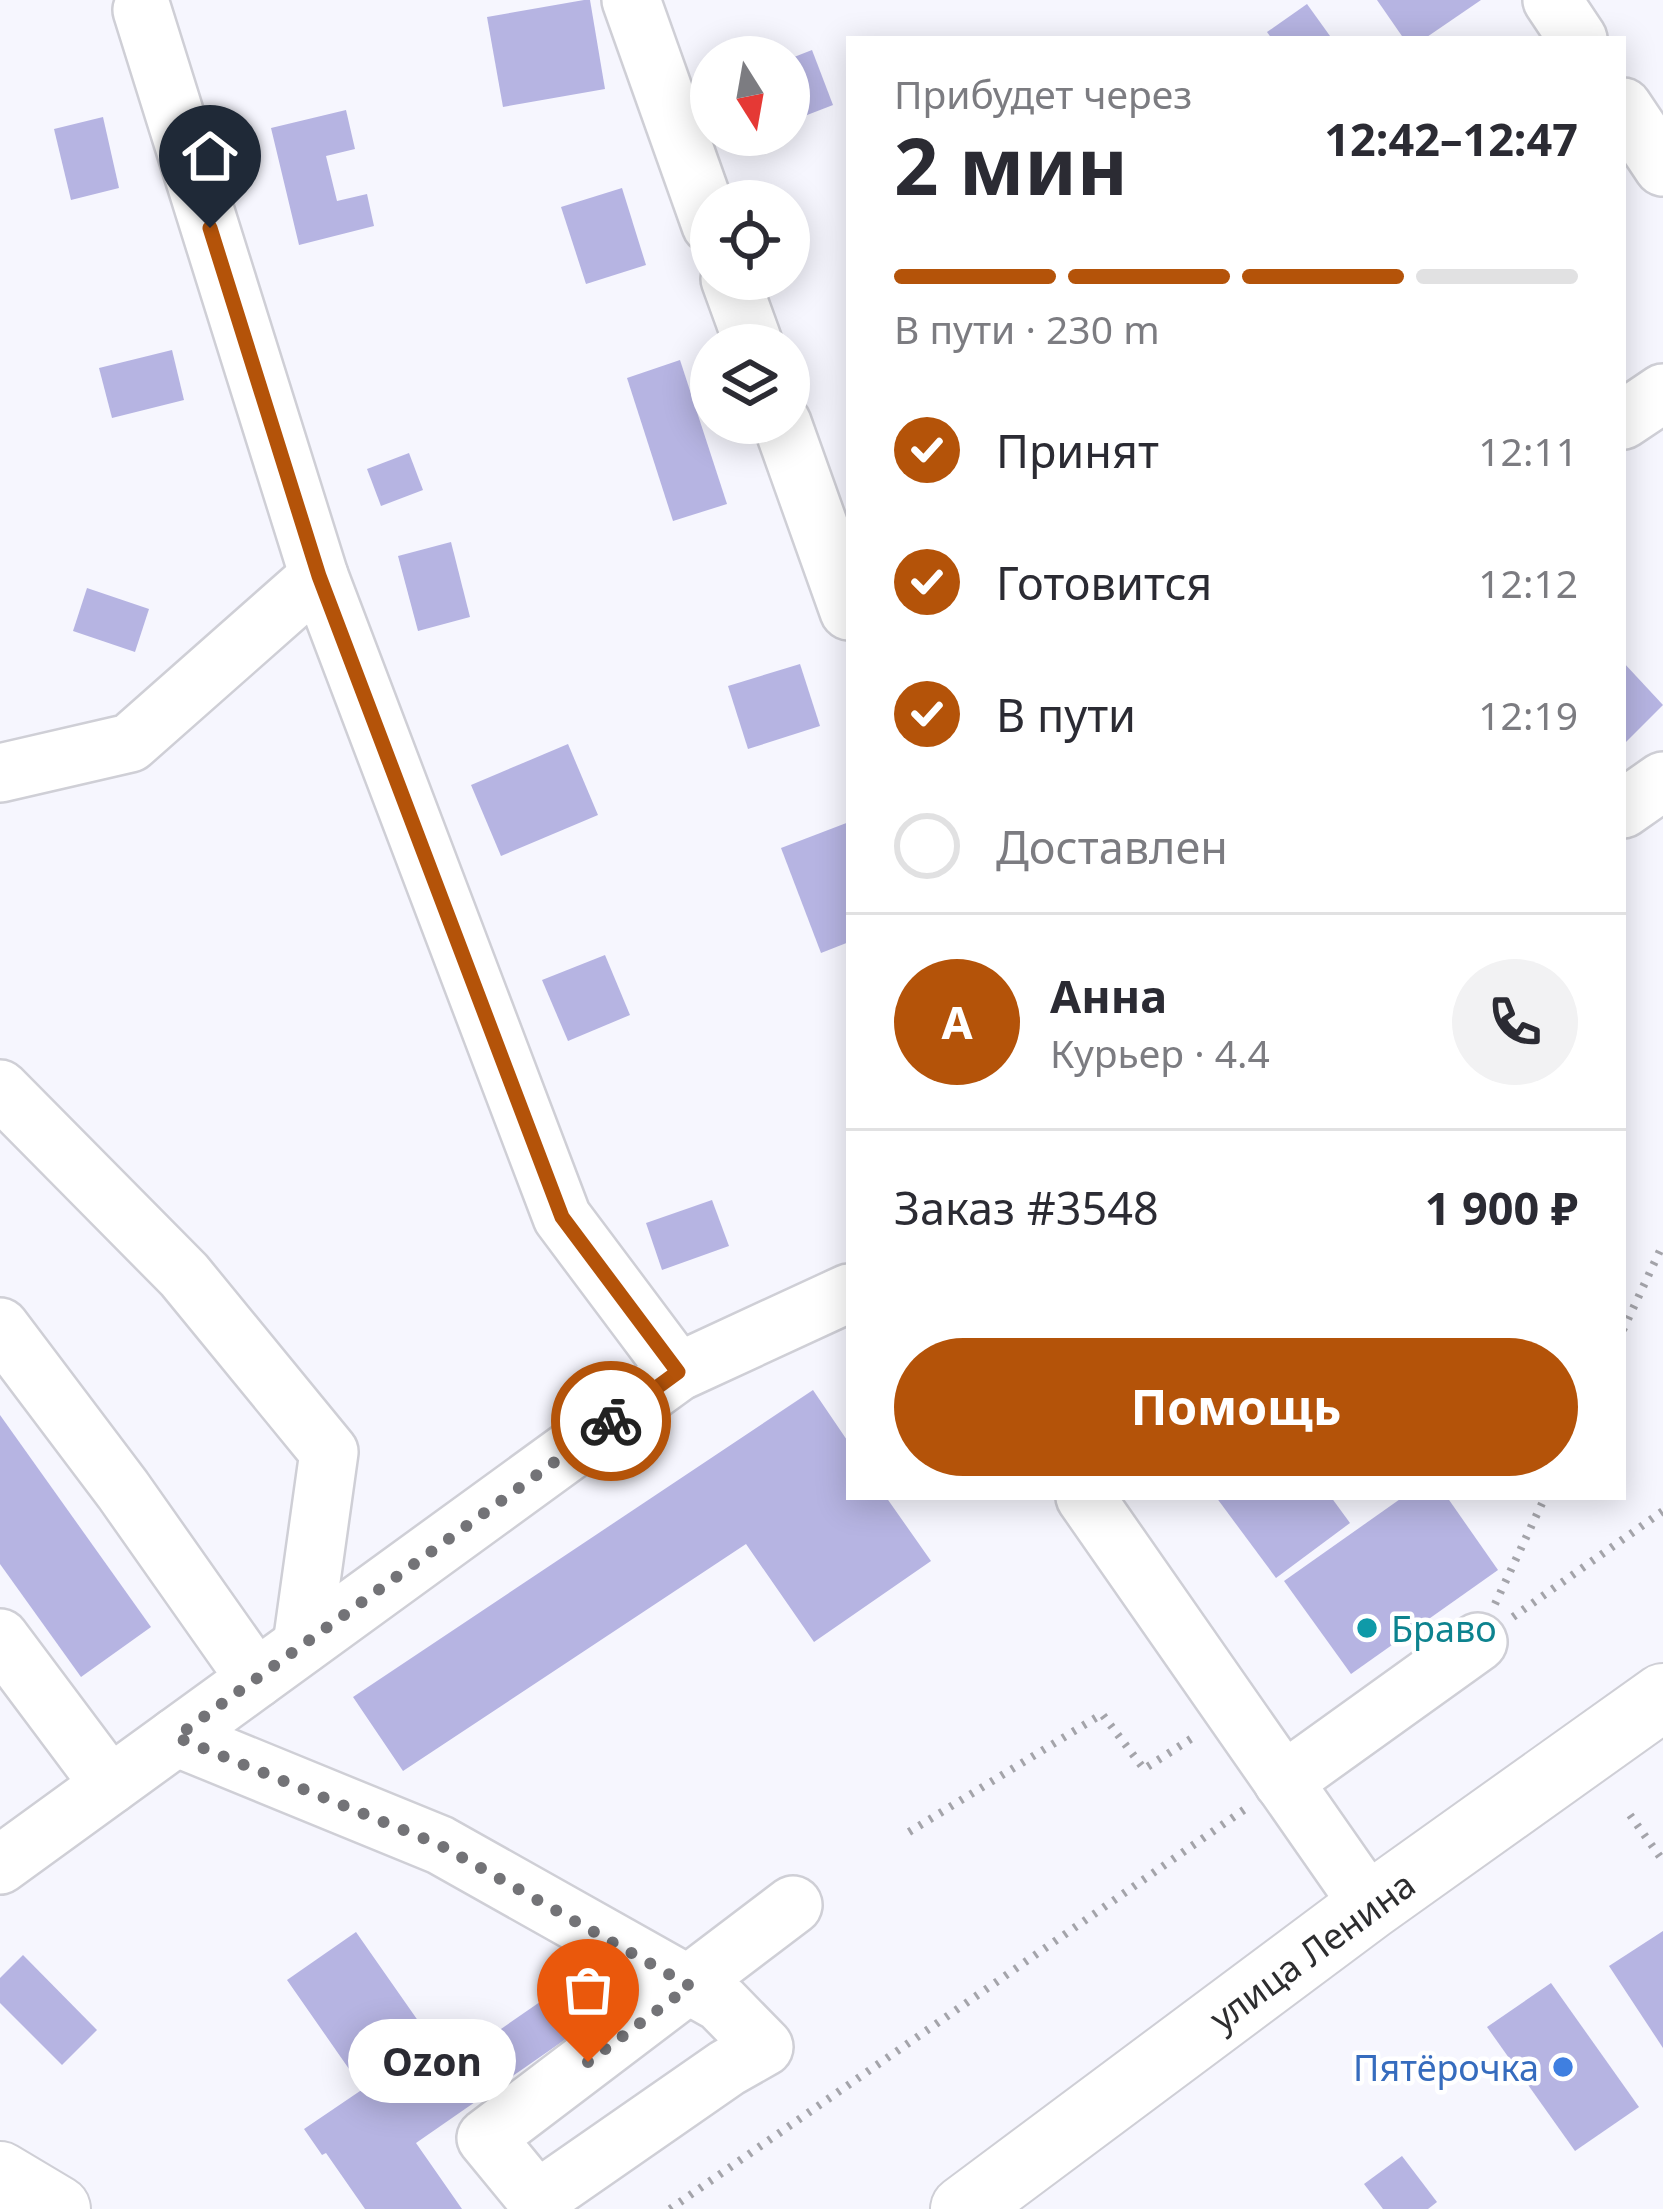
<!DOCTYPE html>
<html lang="ru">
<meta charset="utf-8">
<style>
:root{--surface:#fff;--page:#f2f2f3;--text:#2b2b33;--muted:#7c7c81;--line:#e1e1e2;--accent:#b45309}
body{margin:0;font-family:"Noto Sans",sans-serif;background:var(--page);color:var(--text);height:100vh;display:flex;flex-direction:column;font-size:45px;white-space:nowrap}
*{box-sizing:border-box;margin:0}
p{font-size:39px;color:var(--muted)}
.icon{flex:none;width:66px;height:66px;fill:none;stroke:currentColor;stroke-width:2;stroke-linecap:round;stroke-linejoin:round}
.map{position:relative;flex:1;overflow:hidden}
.side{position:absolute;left:846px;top:36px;width:780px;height:1464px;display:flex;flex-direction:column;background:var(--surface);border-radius:0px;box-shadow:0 6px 30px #0003}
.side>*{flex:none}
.needle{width:78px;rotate:169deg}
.buttons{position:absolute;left:690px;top:36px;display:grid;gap:24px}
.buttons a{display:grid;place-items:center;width:120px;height:120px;border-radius:50%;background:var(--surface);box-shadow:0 6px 30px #0003;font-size:60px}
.pin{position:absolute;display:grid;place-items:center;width:102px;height:102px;color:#fff;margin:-123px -51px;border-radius:50% 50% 50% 0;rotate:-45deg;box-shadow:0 0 12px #0007}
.pin .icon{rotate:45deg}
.courier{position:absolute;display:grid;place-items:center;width:120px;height:120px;margin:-60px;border:9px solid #b45309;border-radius:50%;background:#fff;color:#222;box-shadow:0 3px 15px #0007}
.bubble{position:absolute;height:84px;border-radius:42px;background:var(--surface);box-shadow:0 6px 30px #0003;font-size:39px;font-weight:700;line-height:84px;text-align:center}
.headline em{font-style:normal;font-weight:700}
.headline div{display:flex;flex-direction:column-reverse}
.headline{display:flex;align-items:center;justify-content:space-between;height:204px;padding:0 48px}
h1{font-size:78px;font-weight:700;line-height:90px}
.bar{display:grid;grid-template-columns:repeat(4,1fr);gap:18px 12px;align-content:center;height:144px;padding:0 48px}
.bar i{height:15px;border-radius:9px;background:var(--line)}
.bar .on{background:var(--accent)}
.bar p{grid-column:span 4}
.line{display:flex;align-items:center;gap:30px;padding:0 48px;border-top:3px solid var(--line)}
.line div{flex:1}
.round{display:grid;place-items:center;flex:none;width:126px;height:126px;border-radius:63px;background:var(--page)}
ol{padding:0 48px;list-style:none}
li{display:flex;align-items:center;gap:36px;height:132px}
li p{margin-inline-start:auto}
li .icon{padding:12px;border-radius:50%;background:var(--accent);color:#fff;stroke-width:4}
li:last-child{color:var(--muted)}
li i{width:66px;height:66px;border:6px solid var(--line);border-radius:50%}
.cta{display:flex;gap:24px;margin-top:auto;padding:24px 48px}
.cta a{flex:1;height:138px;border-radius:72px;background:var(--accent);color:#fff;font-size:48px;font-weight:700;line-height:138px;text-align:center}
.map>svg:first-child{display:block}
</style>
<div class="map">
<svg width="1663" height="2209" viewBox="0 0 1663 2209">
<rect width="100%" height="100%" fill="#f6f6fe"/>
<g fill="#b6b4e2">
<path d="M584,0H590L605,89L503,107L487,17Z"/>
<path d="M1377,0H1481L1424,39H1404Z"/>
<path d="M1307,4L1330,36L1325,39H1272L1267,32Z"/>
<path d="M812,50L833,105L789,122V59Z"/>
<path d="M346,110L355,149L326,156L337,201L367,194L374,226L299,245L271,128Z"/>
<path d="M103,117L119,188L71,200L54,129Z"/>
<path d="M622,188L646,265L586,284L561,207Z"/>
<path d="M172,350L184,400L112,418L99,368Z"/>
<path d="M680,360L727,504L673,521L627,378Z"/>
<path d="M409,453L423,490L381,506L367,469Z"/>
<path d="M451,542L470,617L418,631L398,556Z"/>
<path d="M87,588L149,609L135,652L73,631Z"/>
<path d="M1623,662L1663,705L1623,745Z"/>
<path d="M800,664L820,726L748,749L728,686Z"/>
<path d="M568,744L598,815L501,856L471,785Z"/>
<path d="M849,822V942L821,953L781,848Z"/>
<path d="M605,955L630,1015L568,1041L542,980Z"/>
<path d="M712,1200L729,1246L662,1270L646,1223Z"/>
<path d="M813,1390L849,1443V1497H886L931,1561L814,1642L746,1544L403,1771L353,1697Z"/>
<path d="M0,1415L151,1627L81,1677L0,1564Z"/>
<path d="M1216,1497H1331L1350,1523L1276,1578Z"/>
<path d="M1403,1497H1447L1498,1570L1351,1674L1284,1581Z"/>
<path d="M1663,1931V2048L1609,1966Z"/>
<path d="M356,1932L449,2065L550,1995L576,2032L416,2143L462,2209H365L326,2153L322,2155L304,2129L363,2089L287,1980Z"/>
<path d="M23,1955L97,2030L62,2065L0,2003V1978Z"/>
<path d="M1551,1983L1639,2107L1575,2151L1487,2027Z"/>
<path d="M1402,2156L1437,2202L1428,2209H1383L1364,2184Z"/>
</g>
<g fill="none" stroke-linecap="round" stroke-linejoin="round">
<g stroke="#cfcfd6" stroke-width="62">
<g id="minor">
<path d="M631,0L711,225"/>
<path d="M1552,0L1578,39"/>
<path d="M142,10L319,576L562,1217L678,1372"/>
<path d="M1623,107L1663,167"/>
<path d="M730,279L754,345"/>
<path d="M1623,420L1663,393"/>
<path d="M782,423L849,611"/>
<path d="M0,773L130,743L319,576"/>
<path d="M1623,809L1663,781"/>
<path d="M0,1089L184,1275L329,1452L302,1645"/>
<path d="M0,1327L123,1490L256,1679L0,1865"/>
<path d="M1085,1497L1370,1906"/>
<path d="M0,1638L110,1785"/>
<path d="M256,1679L678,1372L849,1293"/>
<path d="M176,1737L440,1845L721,2003L764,2047L727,2068L537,2200V2209"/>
<path d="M1283,1782L1478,1642"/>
<path d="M537,2200L486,2138L793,1905"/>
</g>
</g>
<g stroke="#cfcfd6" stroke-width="70">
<g id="major">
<path d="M0,2175L57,2209"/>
<path d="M964,2209L1370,1906L1663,1697"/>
</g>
</g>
<g stroke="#a4a4aa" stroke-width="8" stroke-dasharray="3 9" stroke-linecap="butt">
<path d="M1623,1330L1663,1244"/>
<path d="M1495,1604L1545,1497"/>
<path d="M1513,1617L1663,1511"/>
<path d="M1630,1815L1663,1861"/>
<path d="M909,1832L1102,1714L1144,1769L1197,1735"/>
<path d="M670,2209L1248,1807"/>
</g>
<use href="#minor" stroke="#fff" stroke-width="57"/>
<use href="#major" stroke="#fff" stroke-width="66"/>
</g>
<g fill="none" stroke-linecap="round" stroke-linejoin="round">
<path stroke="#737377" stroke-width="12" stroke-dasharray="0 21.6" d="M588,2062L690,1986L440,1845L176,1737L611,1421"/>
<path stroke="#b45309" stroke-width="15" d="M210,228L319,576L562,1217L678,1372L611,1421"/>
</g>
<circle fill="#0f9aa8" stroke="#fff" stroke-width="4.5" cx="1367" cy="1628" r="12"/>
<circle fill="#3f7fe0" stroke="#fff" stroke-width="4.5" cx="1563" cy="2067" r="12"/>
<g text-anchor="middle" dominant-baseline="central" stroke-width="9" stroke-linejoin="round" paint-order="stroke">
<g font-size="36" fill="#0d838f" stroke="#fff" text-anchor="start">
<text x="1391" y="1628">Браво</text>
</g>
<g font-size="36" fill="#2d2d2f" stroke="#fff">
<text transform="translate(1312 1951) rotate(-36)">улица Ленина</text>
</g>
<g font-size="36" fill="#366cbe" stroke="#fff" text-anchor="end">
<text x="1539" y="2067">Пятёрочка</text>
</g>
</g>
</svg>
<div class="buttons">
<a><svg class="needle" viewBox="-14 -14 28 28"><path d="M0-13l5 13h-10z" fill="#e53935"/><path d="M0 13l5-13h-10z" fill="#7c7c81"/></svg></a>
<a><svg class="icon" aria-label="locate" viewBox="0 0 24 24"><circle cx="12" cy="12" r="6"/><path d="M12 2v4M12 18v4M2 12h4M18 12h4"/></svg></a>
<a><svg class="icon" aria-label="layers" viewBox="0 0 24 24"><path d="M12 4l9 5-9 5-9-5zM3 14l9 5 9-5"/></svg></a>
</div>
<div class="pin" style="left:588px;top:2062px;background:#ea580c"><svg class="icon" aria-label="bag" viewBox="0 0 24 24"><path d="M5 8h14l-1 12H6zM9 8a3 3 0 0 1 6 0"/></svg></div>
<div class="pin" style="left:210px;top:228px;background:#1f2937"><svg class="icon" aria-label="home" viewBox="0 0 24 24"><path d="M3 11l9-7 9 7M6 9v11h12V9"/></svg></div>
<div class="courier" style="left:611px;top:1421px"><svg class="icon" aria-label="bike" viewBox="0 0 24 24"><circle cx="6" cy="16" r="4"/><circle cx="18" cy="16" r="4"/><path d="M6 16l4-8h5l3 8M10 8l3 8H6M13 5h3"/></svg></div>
<div class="bubble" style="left:348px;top:2019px;width:168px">Ozon</div>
<section class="side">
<div class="headline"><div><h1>2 мин</h1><p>Прибудет через</p></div><em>12:42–12:47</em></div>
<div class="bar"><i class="on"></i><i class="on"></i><i class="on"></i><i></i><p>В пути · 230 m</p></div>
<ol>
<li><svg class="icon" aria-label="check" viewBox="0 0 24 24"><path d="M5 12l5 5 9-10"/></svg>Принят<p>12:11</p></li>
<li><svg class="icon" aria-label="check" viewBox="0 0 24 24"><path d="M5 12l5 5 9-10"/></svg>Готовится<p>12:12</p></li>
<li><svg class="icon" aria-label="check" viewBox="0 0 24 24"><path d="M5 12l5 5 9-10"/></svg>В пути<p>12:19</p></li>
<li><i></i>Доставлен</li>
</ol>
<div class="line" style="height:216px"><b class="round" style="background:var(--accent);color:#fff">А</b><div><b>Анна</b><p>Курьер · 4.4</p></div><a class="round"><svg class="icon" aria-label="phone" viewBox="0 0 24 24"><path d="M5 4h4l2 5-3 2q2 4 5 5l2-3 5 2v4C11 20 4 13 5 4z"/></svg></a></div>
<div class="line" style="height:156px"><div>Заказ #3548</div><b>1 900 ₽</b></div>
<div class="cta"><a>Помощь</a></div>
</section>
</div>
